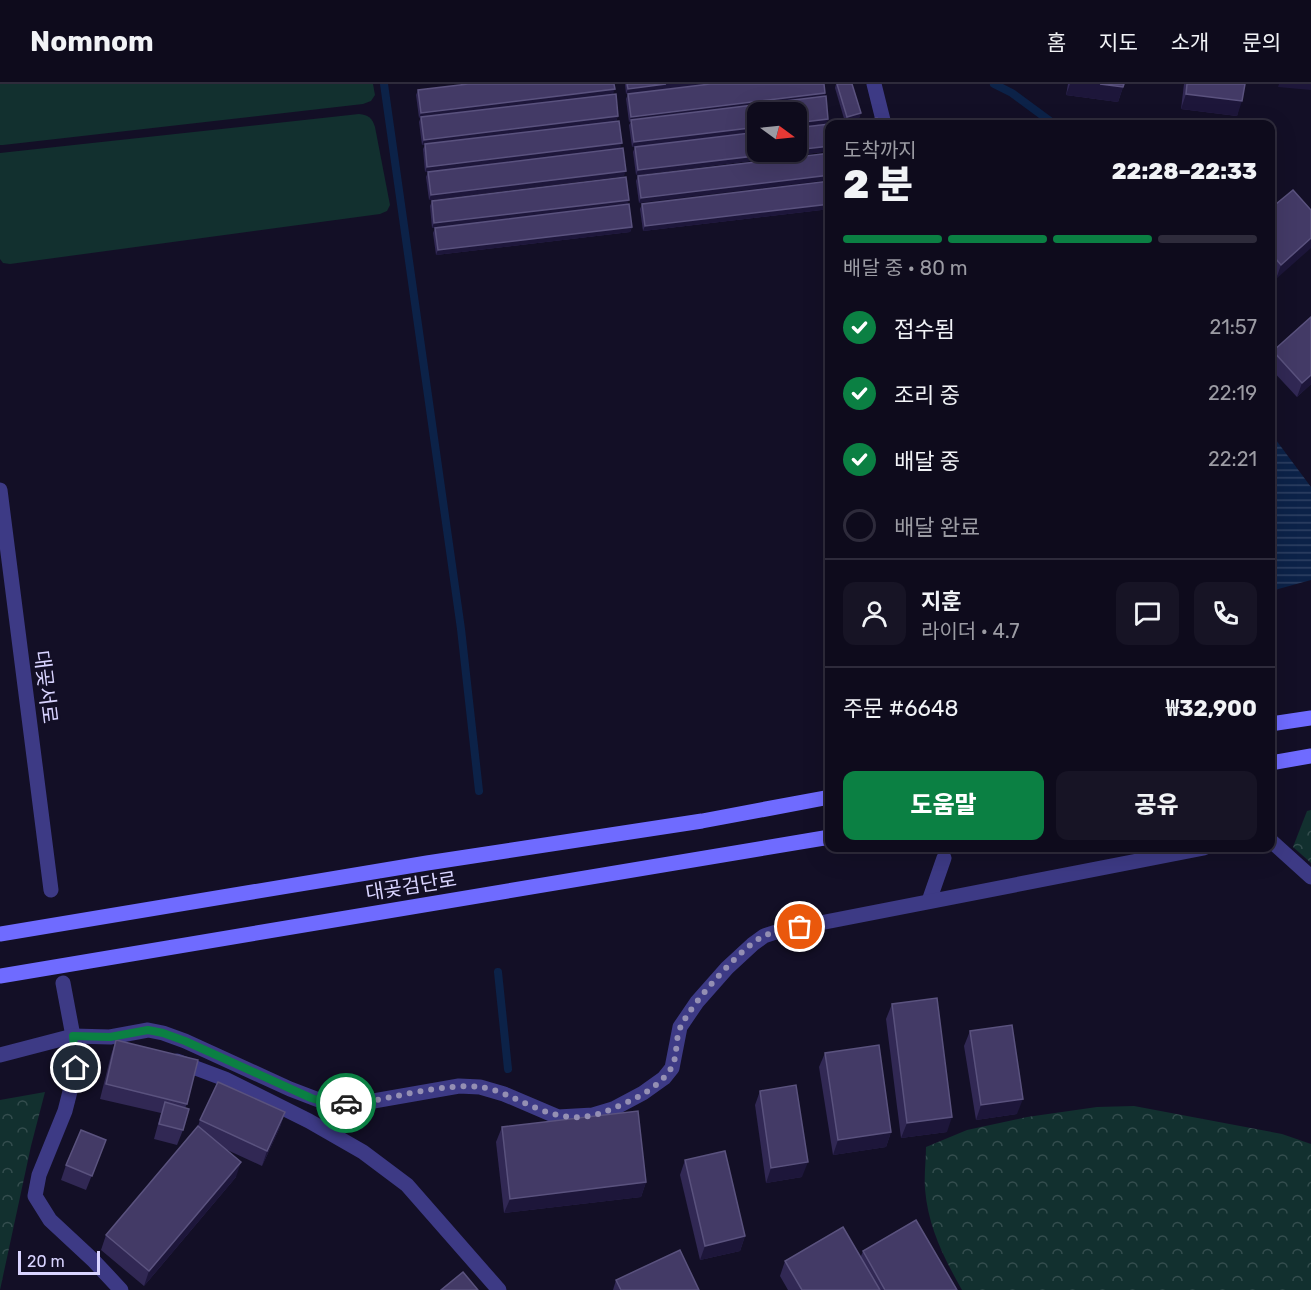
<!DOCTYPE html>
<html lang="ko">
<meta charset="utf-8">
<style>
:root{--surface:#0e0b1c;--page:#171425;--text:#f1f3f6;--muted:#9b9ba3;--line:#2e2b3b;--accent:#0b8043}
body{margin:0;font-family:Rubik,"Noto Sans KR",sans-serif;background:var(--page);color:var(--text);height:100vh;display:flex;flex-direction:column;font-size:22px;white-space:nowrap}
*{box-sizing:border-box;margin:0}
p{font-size:20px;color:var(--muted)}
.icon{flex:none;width:33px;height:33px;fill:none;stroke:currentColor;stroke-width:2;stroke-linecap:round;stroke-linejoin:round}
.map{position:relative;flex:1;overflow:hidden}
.details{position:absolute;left:825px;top:36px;width:450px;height:732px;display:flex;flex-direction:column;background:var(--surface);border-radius:12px;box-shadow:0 6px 24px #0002,0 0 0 2px var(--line)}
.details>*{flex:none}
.needle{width:39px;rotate:105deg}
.controls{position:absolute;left:747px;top:18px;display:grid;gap:12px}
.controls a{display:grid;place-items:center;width:60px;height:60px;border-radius:12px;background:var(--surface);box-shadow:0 6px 24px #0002,0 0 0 2px var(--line);font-size:30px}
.scale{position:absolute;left:18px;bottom:15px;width:82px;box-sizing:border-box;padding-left:6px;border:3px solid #d9d4ff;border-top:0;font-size:16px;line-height:21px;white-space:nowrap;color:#d9d4ff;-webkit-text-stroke:4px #130f26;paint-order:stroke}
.pin{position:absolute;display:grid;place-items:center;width:51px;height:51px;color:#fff;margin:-26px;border:3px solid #fff;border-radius:50%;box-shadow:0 2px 6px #0007}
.courier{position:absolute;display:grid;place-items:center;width:60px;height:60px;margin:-30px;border:4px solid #0b8043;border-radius:50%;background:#fff;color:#222;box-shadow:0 2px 8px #0007}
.overview em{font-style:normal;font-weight:800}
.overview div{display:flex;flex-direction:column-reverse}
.overview{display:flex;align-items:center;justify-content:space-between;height:102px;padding:0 18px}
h1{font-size:39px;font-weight:800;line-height:45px}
.bar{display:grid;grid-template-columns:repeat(4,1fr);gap:9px 6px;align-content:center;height:72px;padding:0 18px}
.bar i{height:8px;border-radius:4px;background:var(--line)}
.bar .selected{background:var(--accent)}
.bar p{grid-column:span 4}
.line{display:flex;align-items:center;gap:15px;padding:0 18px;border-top:2px solid var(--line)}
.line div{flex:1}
.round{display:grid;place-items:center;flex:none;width:63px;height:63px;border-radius:12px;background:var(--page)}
ol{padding:0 18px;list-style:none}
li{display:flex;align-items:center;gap:18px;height:66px}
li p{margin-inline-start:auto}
li .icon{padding:6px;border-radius:50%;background:var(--accent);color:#fff;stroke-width:4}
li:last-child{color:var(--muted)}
li i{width:33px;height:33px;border:3px solid var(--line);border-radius:50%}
.button{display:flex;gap:12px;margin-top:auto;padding:12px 18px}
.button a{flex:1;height:69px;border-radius:12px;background:var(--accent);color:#fff;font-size:24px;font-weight:800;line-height:69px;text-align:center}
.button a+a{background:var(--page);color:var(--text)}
header{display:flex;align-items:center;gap:36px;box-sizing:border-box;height:84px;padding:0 30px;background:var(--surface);border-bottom:2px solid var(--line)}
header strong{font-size:28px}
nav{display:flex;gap:33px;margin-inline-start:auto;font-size:21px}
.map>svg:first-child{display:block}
</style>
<header>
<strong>Nomnom</strong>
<nav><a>홈</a><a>지도</a><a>소개</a><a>문의</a></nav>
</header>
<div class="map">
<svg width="1311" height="1206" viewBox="0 0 1311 1206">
<defs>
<pattern id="forest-crowns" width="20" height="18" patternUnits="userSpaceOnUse" patternTransform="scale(1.5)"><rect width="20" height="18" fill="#12302f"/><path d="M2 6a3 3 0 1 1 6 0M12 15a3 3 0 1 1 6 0" fill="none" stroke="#344d4e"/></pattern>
<pattern id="water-rules" width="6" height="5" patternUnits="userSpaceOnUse" patternTransform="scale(1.5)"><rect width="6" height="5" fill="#0c2248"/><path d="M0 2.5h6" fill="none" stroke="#2f4163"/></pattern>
</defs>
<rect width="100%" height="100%" fill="#130f26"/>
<g fill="url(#forest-crowns)">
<path d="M1311,726V779L1293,763L1307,727Z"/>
<path d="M45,1008L31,1062L0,1206V1016Z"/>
<path d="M1134,1022L1282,1050L1311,1060V1206H962C944,1174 928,1143 925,1105C924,1091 926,1076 926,1063L967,1046L1027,1033L1097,1023Z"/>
</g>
<g fill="#12302f">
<path d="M0,0H373L375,11L371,17L363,20L3,61H0Z"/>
<path d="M359,30C369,31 372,34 375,43L390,121L387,127L380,130L10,180L3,179L0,175V69Z"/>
</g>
<path fill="url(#water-rules)" d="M1270,348L1311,403V496L1271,507Z"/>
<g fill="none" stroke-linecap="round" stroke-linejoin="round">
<g stroke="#0c2248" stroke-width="8">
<path d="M384,0L461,545L479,707"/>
<path d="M994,0L1012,9L1054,40"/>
<path d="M498,888L508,985"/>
</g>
<g stroke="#3d3a85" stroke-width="15">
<path d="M874,0L884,40"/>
<path d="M0,406L51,806"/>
<path d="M1270,756L1311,793"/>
<path d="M929,817L944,774"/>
<path d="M63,899L73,952L76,984L65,1027L39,1091L35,1112L50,1136L93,1176L121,1206"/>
<path d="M0,971L73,952L110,953L148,946L163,949L185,957L290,1005L324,1018L362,1019L459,1002L480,1003L504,1010L558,1033L593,1031L613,1025L643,1009L664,994L672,984L680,943L697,918L727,884L753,860L764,852L779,847L1204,764"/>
<path d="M177,977L225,995L309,1037L363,1068L407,1101L499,1206"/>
</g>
<g stroke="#6f6bff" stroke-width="15">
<path d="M1270,640L1311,634"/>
<path d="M1270,679L1311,672"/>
<path d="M0,850L427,779L702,737L830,713"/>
<path d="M0,892L830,753"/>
</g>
</g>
<g fill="#312854">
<path d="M625,0H706L626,10Z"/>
<path d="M836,0H852L861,29L859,34L845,38L835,4Z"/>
<path d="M1068,0H1124L1118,18L1066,11Z"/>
<path d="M1184,0H1245L1237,32L1181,25Z"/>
<path d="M418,6L613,10L618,32L616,37L620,64L425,88L423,65L425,61H422L419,38L421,33L419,34L416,11Z"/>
<path d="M825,9L824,13L828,35L826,40L632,63L629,41L631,38H629L626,15L628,10Z"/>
<path d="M829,40L830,67L636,91L633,68L635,63Z"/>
<path d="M830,69L639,119L636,97L638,92Z"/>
<path d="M428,88L624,92L429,116L426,93Z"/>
<path d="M830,97V125L643,147L640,125L642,120Z"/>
<path d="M432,117L627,121L632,143L630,148L436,171L433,149L435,144H432L430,122Z"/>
<path d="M1270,125L1311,126L1276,195L1273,191L1270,197Z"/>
<path d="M1273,267L1311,300L1297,313L1270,284V275Z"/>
<path d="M892,920L947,1048L901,1054L886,935Z"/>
<path d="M970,947L1017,1030L976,1036L964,962Z"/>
<path d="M116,956L187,1020L185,1024L183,1046L177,1061L154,1055L161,1029L100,1015L111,971Z"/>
<path d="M825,969L891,1048L886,1063L833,1071L819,983Z"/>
<path d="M760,1007L802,1093L766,1099L755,1021Z"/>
<path d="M285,1028L280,1043L262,1082L225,1065L236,1093L144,1202L101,1166L106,1151L198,1042L200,1036Z"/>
<path d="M502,1043L646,1098L641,1113L504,1129L496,1058Z"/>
<path d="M106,1056L86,1106L61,1096L66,1081Z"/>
<path d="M685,1076L745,1152L740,1167L700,1176L680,1091Z"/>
<path d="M863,1167L957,1206H788L780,1192L785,1177L861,1172Z"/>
<path d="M616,1196L699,1206H613Z"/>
</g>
<g fill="#1d163a">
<path d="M666,0H706L626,10L628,5Z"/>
<path d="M1070,0H1100L1123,3L1118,18L1066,11Z"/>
<path d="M1279,0H1311V6L1278,3Z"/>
<path d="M615,5L613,10L419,34L421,29Z"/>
<path d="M825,9L824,14L629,38L631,33Z"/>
<path d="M1186,10L1242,17L1237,32L1181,25Z"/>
<path d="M861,29L859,34L845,38L847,33Z"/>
<path d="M618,32L616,37L422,61L424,56Z"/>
<path d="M828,35L826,40L796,43V39Z"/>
<path d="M758,43V48L632,63L634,58Z"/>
<path d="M622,59L620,64L425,88L427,83Z"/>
<path d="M830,62V67L636,91L638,86L788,68H796V66Z"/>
<path d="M626,87L624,92L429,116L431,111Z"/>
<path d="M830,91V96L639,119L641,114Z"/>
<path d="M629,116L627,121L432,144L434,139Z"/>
<path d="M830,120V125L643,147L645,142Z"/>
<path d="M632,143L630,148L436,171L438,166Z"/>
<path d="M1311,154V164L1276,195L1281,181Z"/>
<path d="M1275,185L1270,197V189Z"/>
<path d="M1311,291V300L1297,313L1302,299Z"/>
<path d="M1023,1015L1017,1030L976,1036L981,1021Z"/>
<path d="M285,1028L280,1043L262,1082L267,1067Z"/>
<path d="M952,1033L947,1048L901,1054L907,1039Z"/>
<path d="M891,1048L886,1063L833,1071L838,1056Z"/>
<path d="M241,1078L236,1093L144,1202L149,1187Z"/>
<path d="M808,1078L802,1093L766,1099L771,1084Z"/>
<path d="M646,1098L641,1113L504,1129L510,1115Z"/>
<path d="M745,1152L740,1167L700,1176L705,1162Z"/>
</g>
<g fill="#433a66" stroke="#5a527e" stroke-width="1.5">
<path d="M468,0H614L615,5L421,29L418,6Z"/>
<path d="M627,0H666L628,5Z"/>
<path d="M710,0H824L825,9L631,33L628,10Z"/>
<path d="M837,0H852L861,29L847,33Z"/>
<path d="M1100,0H1124L1123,3Z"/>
<path d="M1187,0H1245L1242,17L1186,10Z"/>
<path d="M616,10L618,32L424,56L421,33Z"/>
<path d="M826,12L828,35L796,39V28H758V43L634,58L631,36Z"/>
<path d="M877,34L878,40H856L855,38Z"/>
<path d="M619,37L622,59L427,83L425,60Z"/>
<path d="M829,40L830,62L796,66V44Z"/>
<path d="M758,48V68H788L638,86L635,63Z"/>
<path d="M623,64L626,87L431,111L428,88Z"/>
<path d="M830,69V91L641,114L638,92Z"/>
<path d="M626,93L629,116L434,139L432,117Z"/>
<path d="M830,97V120L645,142L642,120Z"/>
<path d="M1293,106L1311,126V154L1281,181L1270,168V125Z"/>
<path d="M629,120L632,143L438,166L435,144Z"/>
<path d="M1270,181L1275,185L1270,189Z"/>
<path d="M1311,233V291L1302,299L1273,267Z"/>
<path d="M937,914L952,1033L907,1039L892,920Z"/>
<path d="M1012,941L1023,1015L981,1021L970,947Z"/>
<path d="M116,956L198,976L187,1020L106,1000Z"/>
<path d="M879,961L891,1048L838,1056L825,969Z"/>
<path d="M218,998L285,1028L267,1067L200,1036Z"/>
<path d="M796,1001L808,1078L771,1084L760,1007Z"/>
<path d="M165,1018L189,1025L183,1046L159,1040Z"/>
<path d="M638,1027L646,1098L510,1115L502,1043Z"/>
<path d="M198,1042L241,1078L149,1187L106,1151Z"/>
<path d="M81,1046L106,1056L92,1092L66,1081Z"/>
<path d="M725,1067L745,1152L705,1162L685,1076Z"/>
<path d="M916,1136L957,1206H885L863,1167Z"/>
<path d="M843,1143L880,1206H802L785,1177Z"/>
<path d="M680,1166L699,1206H621L616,1196Z"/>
<path d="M463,1188L478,1206H441Z"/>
</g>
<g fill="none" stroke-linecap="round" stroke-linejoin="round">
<path stroke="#948fb3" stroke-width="6" stroke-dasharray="0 10.8" d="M346,1019H362C394,1013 448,999 479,1003C493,1004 506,1011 518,1016C552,1032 578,1041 614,1024C634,1016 658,1004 670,986C679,973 674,956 681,942C692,919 742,862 764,852C775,847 788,846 800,843"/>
<path stroke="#0b8043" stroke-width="8" d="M76,984L73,952L110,953L148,946L163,949L185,957L311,1014L324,1018L346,1019"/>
</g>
<g text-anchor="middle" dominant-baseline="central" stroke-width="4.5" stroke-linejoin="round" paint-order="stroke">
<g font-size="20" fill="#d9d4ff" stroke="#130f26">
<text transform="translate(46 603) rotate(83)">대곶서로</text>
<text transform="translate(411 802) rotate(-9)">대곶검단로</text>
</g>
</g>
</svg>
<div class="controls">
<a><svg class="needle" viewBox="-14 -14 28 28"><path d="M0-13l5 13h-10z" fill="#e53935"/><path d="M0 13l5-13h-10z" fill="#9b9ba3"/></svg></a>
</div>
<div class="scale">20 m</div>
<div class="pin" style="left:800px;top:843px;background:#ea580c"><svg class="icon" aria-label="bag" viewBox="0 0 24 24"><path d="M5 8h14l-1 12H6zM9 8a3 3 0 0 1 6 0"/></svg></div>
<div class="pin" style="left:76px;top:984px;background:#1f2937"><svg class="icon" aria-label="home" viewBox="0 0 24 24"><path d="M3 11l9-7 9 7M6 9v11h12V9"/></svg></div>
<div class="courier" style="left:346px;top:1019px"><svg class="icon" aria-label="car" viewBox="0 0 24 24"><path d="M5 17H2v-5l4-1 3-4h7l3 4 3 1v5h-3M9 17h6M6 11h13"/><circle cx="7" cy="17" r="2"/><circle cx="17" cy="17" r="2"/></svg></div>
<section class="details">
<div class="overview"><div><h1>2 분</h1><p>도착까지</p></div><em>22:28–22:33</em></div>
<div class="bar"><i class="selected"></i><i class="selected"></i><i class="selected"></i><i></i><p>배달 중 · 80 m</p></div>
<ol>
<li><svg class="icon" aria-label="check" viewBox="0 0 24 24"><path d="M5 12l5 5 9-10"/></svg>접수됨<p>21:57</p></li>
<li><svg class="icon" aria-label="check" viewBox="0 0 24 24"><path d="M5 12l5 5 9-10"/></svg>조리 중<p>22:19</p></li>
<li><svg class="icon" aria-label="check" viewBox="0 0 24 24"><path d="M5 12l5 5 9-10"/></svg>배달 중<p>22:21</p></li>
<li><i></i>배달 완료</li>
</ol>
<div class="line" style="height:108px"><a class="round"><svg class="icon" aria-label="person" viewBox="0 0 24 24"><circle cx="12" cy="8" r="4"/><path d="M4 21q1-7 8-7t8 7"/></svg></a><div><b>지훈</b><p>라이더 · 4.7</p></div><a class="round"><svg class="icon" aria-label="chat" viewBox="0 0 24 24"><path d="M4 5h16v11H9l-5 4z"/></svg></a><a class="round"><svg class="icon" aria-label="phone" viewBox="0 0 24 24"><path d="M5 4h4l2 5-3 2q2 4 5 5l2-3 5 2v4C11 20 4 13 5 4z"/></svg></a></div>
<div class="line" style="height:78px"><div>주문 #6648</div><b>₩32,900</b></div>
<div class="button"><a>도움말</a><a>공유</a></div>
</section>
</div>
